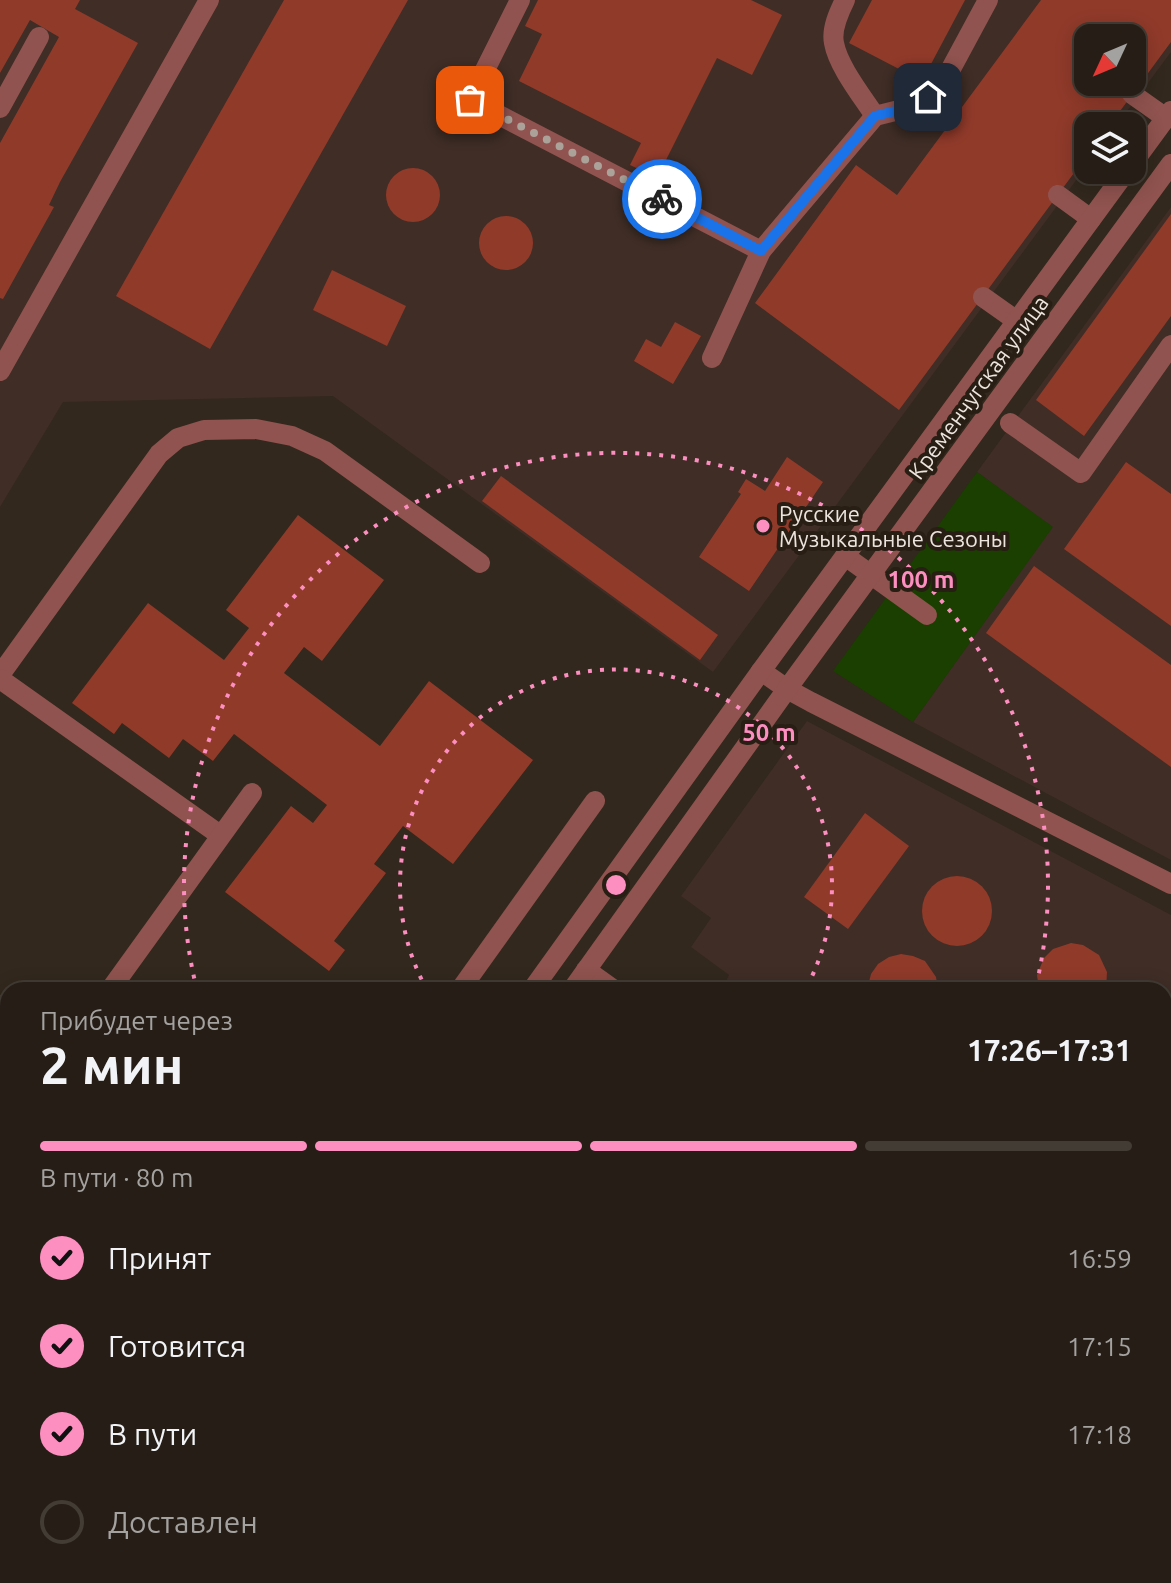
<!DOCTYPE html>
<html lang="ru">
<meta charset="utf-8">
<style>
:root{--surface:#261e16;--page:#322b23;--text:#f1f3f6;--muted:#a4a2a1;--line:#423c35;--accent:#fd8ec0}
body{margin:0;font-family:Ubuntu,sans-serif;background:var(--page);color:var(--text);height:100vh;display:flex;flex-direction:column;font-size:30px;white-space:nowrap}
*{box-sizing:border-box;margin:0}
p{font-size:26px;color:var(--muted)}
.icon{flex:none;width:44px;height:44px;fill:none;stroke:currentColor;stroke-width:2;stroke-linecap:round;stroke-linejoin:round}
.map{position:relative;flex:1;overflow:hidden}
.details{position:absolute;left:0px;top:982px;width:1172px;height:602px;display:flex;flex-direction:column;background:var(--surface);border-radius:24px 24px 0 0;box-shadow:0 4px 20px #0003,0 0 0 2px var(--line)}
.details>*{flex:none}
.needle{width:52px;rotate:226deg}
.buttons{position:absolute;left:1074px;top:24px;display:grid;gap:16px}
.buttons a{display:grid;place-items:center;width:72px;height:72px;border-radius:16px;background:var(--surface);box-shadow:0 4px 20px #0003,0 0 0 2px var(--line);font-size:40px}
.pin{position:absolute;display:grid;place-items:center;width:68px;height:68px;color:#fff;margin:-34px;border-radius:16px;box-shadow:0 4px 12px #0006}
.courier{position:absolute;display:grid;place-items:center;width:80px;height:80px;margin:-40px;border:6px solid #1a73e8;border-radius:50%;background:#fff;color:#222;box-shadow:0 2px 10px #0007}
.headline em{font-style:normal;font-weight:600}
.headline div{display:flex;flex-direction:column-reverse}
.headline{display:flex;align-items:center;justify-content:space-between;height:136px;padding:0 40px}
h1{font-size:52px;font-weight:600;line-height:60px}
.bar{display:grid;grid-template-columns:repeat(4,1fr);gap:12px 8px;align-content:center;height:96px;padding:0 40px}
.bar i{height:10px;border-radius:6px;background:var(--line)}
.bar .current{background:var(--accent)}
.bar p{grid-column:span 4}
ol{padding:0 40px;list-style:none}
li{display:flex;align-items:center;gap:24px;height:88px}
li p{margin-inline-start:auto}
li .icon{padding:8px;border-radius:50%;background:var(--accent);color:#111;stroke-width:4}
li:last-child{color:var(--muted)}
li i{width:44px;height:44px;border:4px solid var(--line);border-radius:50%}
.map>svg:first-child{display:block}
</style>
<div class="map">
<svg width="1171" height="1583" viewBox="0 0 1171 1583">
<rect width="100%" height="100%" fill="#32281d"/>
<g fill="#3f2d26" fill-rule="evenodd">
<path d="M0,0H1134L1171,26V52L1116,126H1088V164L713,672L333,396L63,402L0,507ZM1088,38H1132V82H1088Z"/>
<path d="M1171,207V860L913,722L1052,527L977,472Z"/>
<path d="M807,721L1171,915V1000L1164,1009V990H722L729,975L691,947L711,918L681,896Z"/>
</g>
<g fill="#1a3f01">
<path d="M977,472L1053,527L913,722L833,671Z"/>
<path d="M1171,1326V1376L1164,1386V1336Z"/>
</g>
<g fill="#903a2a" fill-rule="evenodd">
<path d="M0,0H80L75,9L138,43L60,182L49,205L54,207L3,299L0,298V143L59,37L30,20L0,73Z"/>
<path d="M284,0H408L210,349L116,296Z"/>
<path d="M538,0H751L782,15L752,75L717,58L657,178L630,165L641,143L519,81L542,34L525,26Z"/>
<path d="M872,0H965L922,81L849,43Z"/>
<path d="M1041,0H1171V42L1109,126H1088V154L899,410L755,303L856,165L897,195ZM1088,38H1132V82H1088Z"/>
<circle cx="413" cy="195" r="27"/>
<path d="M1171,214V316L1084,436L1036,400Z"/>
<circle cx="506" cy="243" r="27"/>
<path d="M332,270L406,306L387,346L313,310Z"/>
<path d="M675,322L701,336L673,384L634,361L646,339L661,347Z"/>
<path d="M787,457L823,482L749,591L699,557L741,494L738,492L746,479L765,491Z"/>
<path d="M1126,462L1171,494V626L1064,549Z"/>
<path d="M501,476L718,635L700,660L482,501Z"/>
<path d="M298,515L384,580L322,661L304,647L284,673L380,746L429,681L533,760L453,864L403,826L374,864L386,873L334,941L345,950L329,971L225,892L291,806L313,823L327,805L234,734L213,761L183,739L169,758L122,723L114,734L72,703L148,603L224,660L249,628L226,610Z"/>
<path d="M1034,566L1171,665V767L986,633Z"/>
<path d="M865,813L909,846L848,929L804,897Z"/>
<circle cx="957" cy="911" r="35"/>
<path d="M1071,943L1083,945L1099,955L1107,972L1106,990H1039L1037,975L1044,958L1053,949Z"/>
<path d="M901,954L913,956L925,961L936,977L938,990H867L871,974L878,964L889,957Z"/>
<path d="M0,995L8,1001V1030L0,1042Z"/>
<path d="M1171,1072V1200L1167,1206L1164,1204V1082Z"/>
<path d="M1171,1418V1536L1164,1545V1427Z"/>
<path d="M1164,1555L1171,1560V1583H1087L1077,1576H1164Z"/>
<path d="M477,1576H581L591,1583H483L475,1578Z"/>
<path d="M776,1576H900L895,1583H785Z"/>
</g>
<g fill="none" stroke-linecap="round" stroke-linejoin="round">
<g stroke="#90877e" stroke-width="5" stroke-dasharray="8 4" stroke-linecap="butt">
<path d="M1164,1401L1170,1405"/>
<path d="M674,1583L679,1576"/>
</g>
<g stroke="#90534f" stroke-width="20">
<path d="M520,0L470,100L761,251"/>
<path d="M845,0C839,12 831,29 834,43C838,66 862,96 875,116"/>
<path d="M1132,94L1166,118"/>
<path d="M0,108L39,37"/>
<path d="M1132,164L1171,111"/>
<path d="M1058,195L1091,219"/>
<path d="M983,297L1017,321"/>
<path d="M712,358L761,251L875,116L907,108L928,97L946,78L988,0"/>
<path d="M0,371L209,0"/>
<path d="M1010,423L1081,473L1171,345"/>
<path d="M845,556L927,615"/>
<path d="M761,671L787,689L811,702L1171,884"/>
<path d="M0,675L159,454L178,438L204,430L256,429L292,436L325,451L480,563"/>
<path d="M0,679L220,835"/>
<path d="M586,970L614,990"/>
<path d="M110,990L252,793"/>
<path d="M460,990L595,801"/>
<path d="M532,990L761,671L1127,170"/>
<path d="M572,990L787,689L1171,164"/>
<path d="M1164,1040L1171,1030"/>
<path d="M0,1070L8,1076"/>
<path d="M0,1146L8,1135"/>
<path d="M1164,1276L1171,1280"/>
<path d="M3,1427L8,1470"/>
<path d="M88,1576L89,1583"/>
<path d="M397,1576L407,1583"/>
<path d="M611,1576L621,1583"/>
<path d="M749,1576L758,1583"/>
<path d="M997,1576L1006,1583"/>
<path d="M107,1583L112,1576"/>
<path d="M146,1583L151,1576"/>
</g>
</g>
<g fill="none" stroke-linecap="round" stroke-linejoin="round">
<path stroke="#aba39a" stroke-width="8" stroke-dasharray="0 14.4" d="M470,100L662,199"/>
<path stroke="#1a73e8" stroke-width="10" d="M662,199L761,251L875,116L907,108L928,97"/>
</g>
<g fill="none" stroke="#fd8ec0" stroke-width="4" stroke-dasharray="4 8">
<path d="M427 990A216 216 0 1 1 805 990"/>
<path d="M197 990A432 432 0 1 1 1035 990"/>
</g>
<circle fill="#fd8ec0" stroke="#281e14" stroke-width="3" cx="763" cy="526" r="8"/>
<g text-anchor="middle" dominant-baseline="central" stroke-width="8" stroke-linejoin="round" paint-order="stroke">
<g font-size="22" fill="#ece5de" stroke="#281e14">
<text transform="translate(978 387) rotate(-54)">Кременчугская улица</text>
</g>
<g font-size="22" fill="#ece5de" stroke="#281e14" text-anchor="start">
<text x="779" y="513">Русские<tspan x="779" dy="25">Музыкальные Сезоны</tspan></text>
</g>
</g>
<circle cx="616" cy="885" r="12" fill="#fd8ec0" stroke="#281e14" stroke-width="4"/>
<g font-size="24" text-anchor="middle" font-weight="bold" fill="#fd8ec0" stroke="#281e14" stroke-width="8" stroke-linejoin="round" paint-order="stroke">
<text x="921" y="588">100 m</text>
<text x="769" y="741">50 m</text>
</g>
</svg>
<div class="buttons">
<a><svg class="needle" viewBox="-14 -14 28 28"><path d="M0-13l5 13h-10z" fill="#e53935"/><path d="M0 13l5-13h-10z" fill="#a4a2a1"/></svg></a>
<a><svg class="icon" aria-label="layers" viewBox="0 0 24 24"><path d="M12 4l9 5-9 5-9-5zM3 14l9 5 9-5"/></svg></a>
</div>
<div class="pin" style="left:470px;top:100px;background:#ea580c"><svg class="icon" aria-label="bag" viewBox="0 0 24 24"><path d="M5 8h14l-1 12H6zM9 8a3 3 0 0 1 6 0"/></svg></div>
<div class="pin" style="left:928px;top:97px;background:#1f2937"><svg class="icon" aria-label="home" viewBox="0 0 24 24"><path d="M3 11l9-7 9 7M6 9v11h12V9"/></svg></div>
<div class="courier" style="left:662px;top:199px"><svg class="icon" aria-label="bike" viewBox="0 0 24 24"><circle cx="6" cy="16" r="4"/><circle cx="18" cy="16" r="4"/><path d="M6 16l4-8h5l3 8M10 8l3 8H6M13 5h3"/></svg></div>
<section class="details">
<div class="headline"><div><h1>2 мин</h1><p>Прибудет через</p></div><em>17:26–17:31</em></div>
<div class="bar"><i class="current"></i><i class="current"></i><i class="current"></i><i></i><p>В пути · 80 m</p></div>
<ol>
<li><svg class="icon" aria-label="check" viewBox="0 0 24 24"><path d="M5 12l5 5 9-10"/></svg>Принят<p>16:59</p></li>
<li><svg class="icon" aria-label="check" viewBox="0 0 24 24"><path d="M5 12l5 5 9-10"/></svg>Готовится<p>17:15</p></li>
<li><svg class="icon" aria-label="check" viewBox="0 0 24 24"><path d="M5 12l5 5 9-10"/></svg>В пути<p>17:18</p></li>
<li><i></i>Доставлен</li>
</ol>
</section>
</div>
